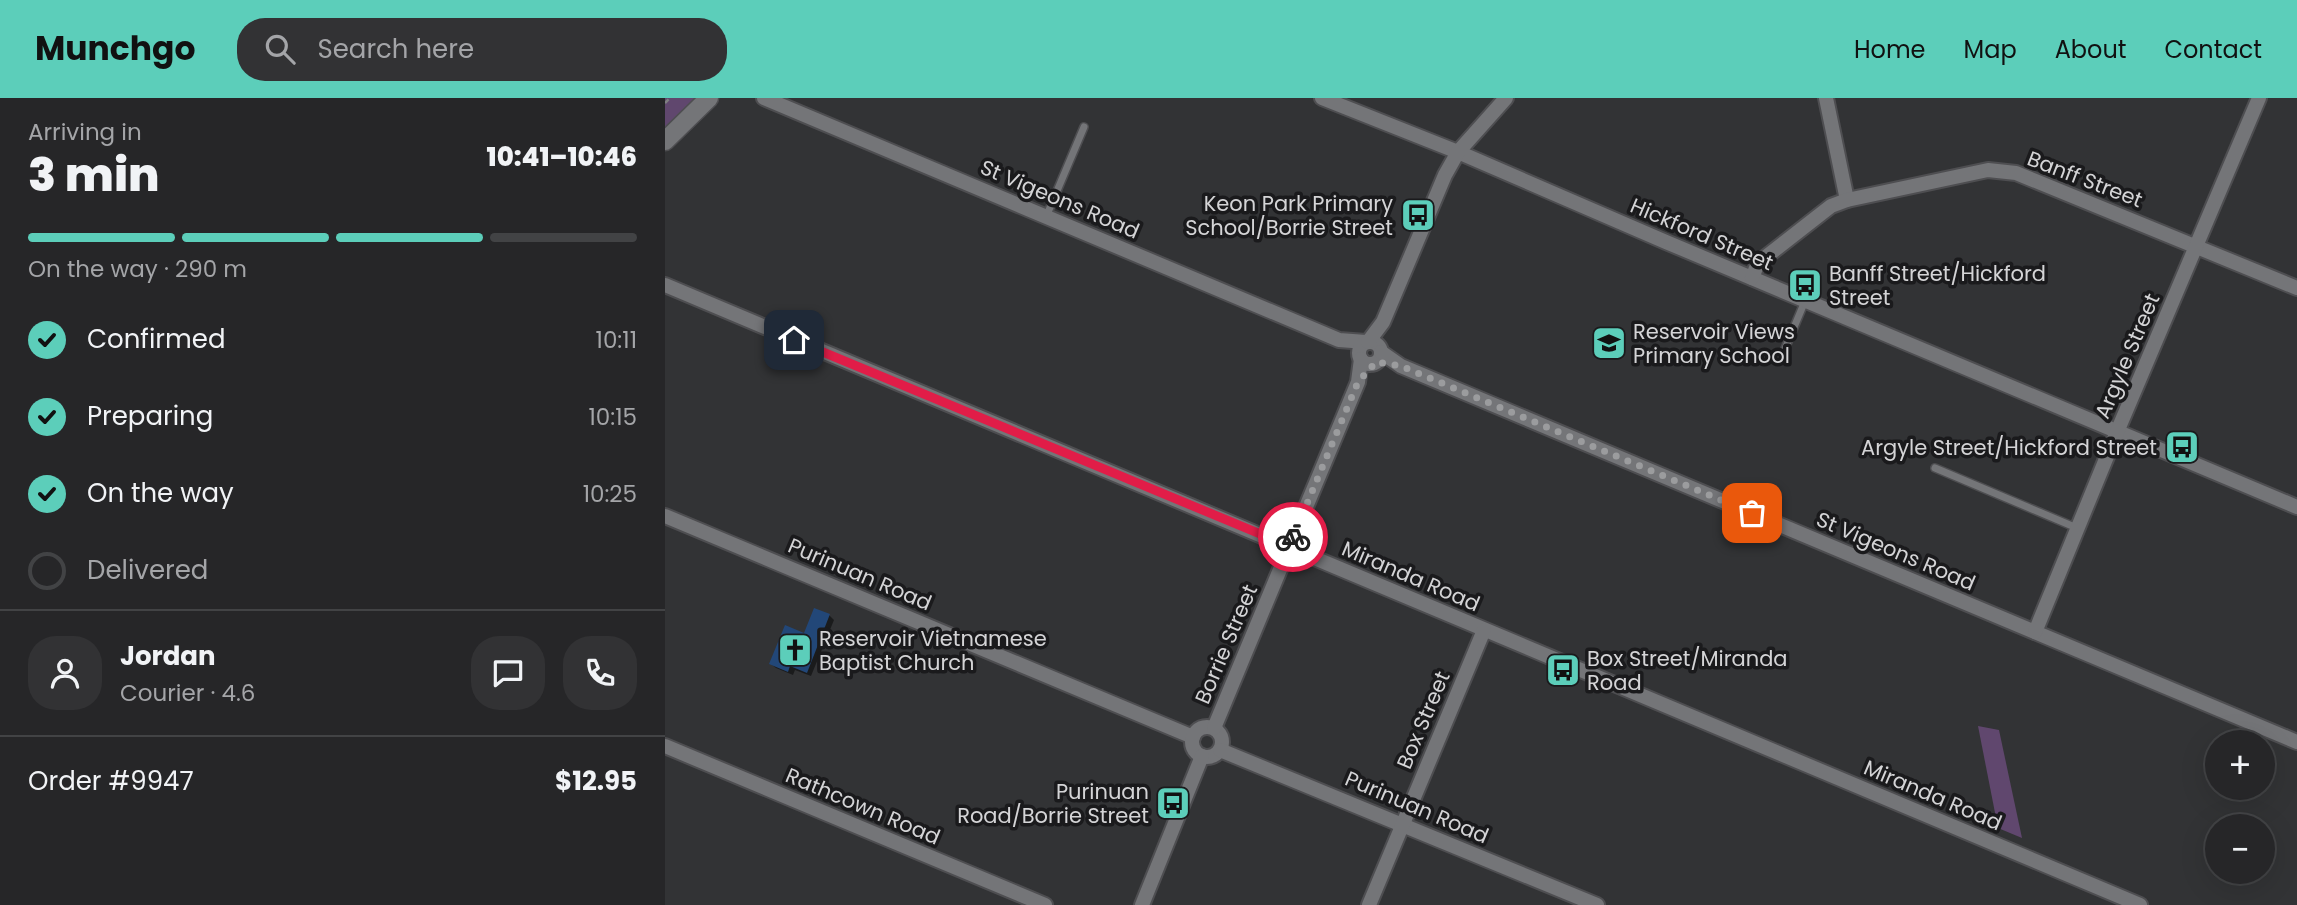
<!DOCTYPE html>
<meta charset="utf-8">
<style>
:root{--surface:#262628;--page:#323234;--text:#f1f3f6;--muted:#a4a5a8;--line:#424345;--accent:#5cceba}
body{margin:0;font-family:Poppins,sans-serif;background:var(--page);color:var(--text);height:100vh;display:flex;flex-direction:column;font-size:26px;white-space:nowrap}
*{box-sizing:border-box;margin:0}
p{font-size:23px;color:var(--muted)}
.icon{flex:none;width:38px;height:38px;fill:none;stroke:currentColor;stroke-width:2;stroke-linecap:round;stroke-linejoin:round}
.map{position:relative;flex:1;overflow:hidden}
.sheet{display:flex;flex-direction:column;background:var(--surface);width:665px}
.sheet>*{flex:none}
.fabs{position:absolute;left:1540px;top:632px;display:grid;gap:14px}
.fabs a{display:grid;place-items:center;width:70px;height:70px;border-radius:50%;background:var(--surface);box-shadow:0 7px 28px #0002,0 0 0 2px var(--line);font-size:35px}
.pin{position:absolute;display:grid;place-items:center;width:60px;height:60px;color:#fff;margin:-30px;border-radius:14px;box-shadow:0 4px 10px #0006}
.courier{position:absolute;display:grid;place-items:center;width:70px;height:70px;margin:-35px;border:5px solid #e11d48;border-radius:50%;background:#fff;color:#222;box-shadow:0 2px 9px #0007}
.headline em{font-style:normal;font-weight:800}
.headline div{display:flex;flex-direction:column-reverse}
.headline{display:flex;align-items:center;justify-content:space-between;height:119px;padding:0 28px}
h1{font-size:46px;font-weight:800;line-height:52px}
.bar{display:grid;grid-template-columns:repeat(4,1fr);gap:10px 7px;align-content:center;height:84px;padding:0 28px}
.bar i{height:9px;border-radius:5px;background:var(--line)}
.bar .on{background:var(--accent)}
.bar p{grid-column:span 4}
.line{display:flex;align-items:center;gap:18px;padding:0 28px;border-top:2px solid var(--line)}
.line div{flex:1}
.round{display:grid;place-items:center;flex:none;width:74px;height:74px;border-radius:28px;background:var(--page)}
ol{padding:0 28px;list-style:none}
li{display:flex;align-items:center;gap:21px;height:77px}
li p{margin-inline-start:auto}
li .icon{padding:7px;border-radius:50%;background:var(--accent);color:#111;stroke-width:4}
li:last-child{color:var(--muted)}
li i{width:38px;height:38px;border:4px solid var(--line);border-radius:50%}
header{display:flex;align-items:center;gap:42px;box-sizing:border-box;height:98px;padding:0 35px;background:var(--accent);color:#111}
header strong{font-size:33px}
nav{display:flex;gap:38px;margin-inline-start:auto;font-size:24px}
.search{width:490px;height:63px;background:var(--page);display:flex;align-items:center;gap:18px;box-sizing:border-box;padding:0 24px;border-radius:28px;color:var(--muted);font-size:26px}
main{display:flex;flex:1;min-height:0}
.map>svg:first-child{display:block}
</style>
<header>
<strong>Munchgo</strong>
<div class="search"><svg class="icon" aria-label="search" viewBox="0 0 24 24"><circle cx="10" cy="10" r="6"/><path d="M15 15l6 6"/></svg>Search here</div>
<nav><a>Home</a><a>Map</a><a>About</a><a>Contact</a></nav>
</header>
<main>
<section class="sheet">
<div class="headline"><div><h1>3 min</h1><p>Arriving in</p></div><em>10:41–10:46</em></div>
<div class="bar"><i class="on"></i><i class="on"></i><i class="on"></i><i></i><p>On the way · 290 m</p></div>
<ol>
<li><svg class="icon" aria-label="check" viewBox="0 0 24 24"><path d="M5 12l5 5 9-10"/></svg>Confirmed<p>10:11</p></li>
<li><svg class="icon" aria-label="check" viewBox="0 0 24 24"><path d="M5 12l5 5 9-10"/></svg>Preparing<p>10:15</p></li>
<li><svg class="icon" aria-label="check" viewBox="0 0 24 24"><path d="M5 12l5 5 9-10"/></svg>On the way<p>10:25</p></li>
<li><i></i>Delivered</li>
</ol>
<div class="line" style="height:126px"><a class="round"><svg class="icon" aria-label="person" viewBox="0 0 24 24"><circle cx="12" cy="8" r="4"/><path d="M4 21q1-7 8-7t8 7"/></svg></a><div><b>Jordan</b><p>Courier · 4.6</p></div><a class="round"><svg class="icon" aria-label="chat" viewBox="0 0 24 24"><path d="M4 5h16v11H9l-5 4z"/></svg></a><a class="round"><svg class="icon" aria-label="phone" viewBox="0 0 24 24"><path d="M5 4h4l2 5-3 2q2 4 5 5l2-3 5 2v4C11 20 4 13 5 4z"/></svg></a></div>
<div class="line" style="height:91px"><div>Order #9947</div><b>$12.95</b></div>
</section>
<div class="map">
<svg width="1632" height="807" viewBox="0 0 1632 807">
<rect width="100%" height="100%" fill="#323335"/>
<g fill="#60476e">
<path d="M0,0H35L0,34Z"/>
<path d="M1313,628L1334,632L1357,740L1333,730Z"/>
</g>
<path fill="#0007" d="M164,517L169,522L146,578L130,572L128,577L111,570L106,566Z"/>
<path fill="#224778" d="M149,510L165,516L142,575L125,568L123,574L104,566L120,527L139,535Z"/>
<g fill="none" stroke-linecap="round" stroke-linejoin="round">
<g stroke="#4e4e51" stroke-width="10">
<g id="service">
<path d="M381,119L419,29"/>
<path d="M1117,258L1140,203"/>
<path d="M1270,370L1412,430"/>
</g>
</g>
<g stroke="#4e4e51" stroke-width="18">
<g id="minor">
<path d="M99,0L674,242L701,244"/>
<path d="M657,0L793,54L1001,144L1632,409"/>
<path d="M1161,0L1182,102"/>
<path d="M1087,180L1093,165L1166,108L1182,102L1323,72L1351,75L1632,190"/>
<path d="M0,187L1475,807"/>
<circle cx="705" cy="255" r="11"/>
<path d="M703,244L718,224L780,77L793,54L841,0"/>
<path d="M716,254L736,268L1632,644"/>
<path d="M0,418L528,639"/>
<path d="M1370,534L1452,334L1594,0"/>
<circle cx="542" cy="644" r="15"/>
<path d="M549,630L693,284L696,261"/>
<path d="M0,648L380,807"/>
<path d="M555,652L932,807"/>
<path d="M477,807L537,658"/>
<path d="M704,807L819,532"/>
</g>
</g>
<g stroke="#4e4e51" stroke-width="21">
<path id="secondary" d="M0,43L44,0"/>
</g>
<path stroke="#7f8082" stroke-width="2.5" stroke-dasharray="5 5" stroke-linecap="butt" d="M0,5L5,0"/>
<use href="#service" stroke="#747578" stroke-width="7"/>
<use href="#minor" stroke="#747578" stroke-width="14"/>
<use href="#secondary" stroke="#747578" stroke-width="18"/>
</g>
<g fill="none" stroke-linecap="round" stroke-linejoin="round">
<path stroke="#9b9c9e" stroke-width="7" stroke-dasharray="0 12.6" d="M628,439L693,284L711,264L736,268L1087,415"/>
<path stroke="#e11d48" stroke-width="9" d="M129,242L624,448L628,439"/>
</g>
<defs>
<g id="bus-square" transform="scale(1.75)"><rect x="-9" y="-9" width="18" height="18" rx="4" fill="#5cceba" stroke="#1a1a1c"/><path d="M-5-6H5V4H4V6H2V4H-2V6H-4V4H-5ZM-3.5-4V0h7V-4ZM-3.5 1.2v1.5H-2V1.2ZM2 1.2v1.5H3.5V1.2Z" fill="#111"/></g>
<g id="school-square" transform="scale(1.75)"><rect x="-9" y="-9" width="18" height="18" rx="4" fill="#5cceba" stroke="#1a1a1c"/><path d="M0-5L7-2L0 1L-7-2ZM-4 1L0 2.5L4 1V4Q0 6-4 4Z" fill="#111"/></g>
<g id="church-square" transform="scale(1.75)"><rect x="-9" y="-9" width="18" height="18" rx="4" fill="#5cceba" stroke="#1a1a1c"/><path d="M-1.2-6h2.4v3.5h3.3v2.4h-3.3V6h-2.4V-.1h-3.3v-2.4h3.3Z" fill="#111"/></g>
</defs>
<g fill-rule="evenodd">
<use href="#bus-square" x="753" y="117"/>
<use href="#bus-square" x="1140" y="187"/>
<use href="#school-square" x="944" y="245"/>
<use href="#bus-square" x="1517" y="349"/>
<use href="#church-square" x="130" y="552"/>
<use href="#bus-square" x="898" y="572"/>
<use href="#bus-square" x="508" y="705"/>
</g>
<g text-anchor="middle" dominant-baseline="central" stroke-width="7" stroke-linejoin="round" paint-order="stroke">
<g font-size="21" fill="#d4d4d6" stroke="#1a1a1c">
<text transform="translate(1420 81) rotate(21)">Banff Street</text>
<text transform="translate(395 101) rotate(23)">St Vigeons Road</text>
<text transform="translate(1037 136) rotate(23)">Hickford Street</text>
<text transform="translate(1462 258) rotate(-67)">Argyle Street</text>
<text transform="translate(1231 453) rotate(23)">St Vigeons Road</text>
<text transform="translate(195 476) rotate(23)">Purinuan Road</text>
<text transform="translate(746 478) rotate(23)">Miranda Road</text>
<text transform="translate(561 546) rotate(-67)">Borrie Street</text>
<text transform="translate(758 622) rotate(-67)">Box Street</text>
<text transform="translate(1268 697) rotate(23)">Miranda Road</text>
<text transform="translate(198 708) rotate(23)">Rathcown Road</text>
<text transform="translate(752 709) rotate(23)">Purinuan Road</text>
</g>
<g font-size="21" fill="#d4d4d6" stroke="#1a1a1c" text-anchor="start">
<text x="728" y="105" text-anchor="end">Keon Park Primary<tspan x="728" dy="24">School/Borrie Street</tspan></text>
<text x="1164" y="175">Banff Street/Hickford<tspan x="1164" dy="24">Street</tspan></text>
<text x="968" y="233">Reservoir Views<tspan x="968" dy="24">Primary School</tspan></text>
<text x="1492" y="349" text-anchor="end">Argyle Street/Hickford Street</text>
<text x="154" y="540">Reservoir Vietnamese<tspan x="154" dy="24">Baptist Church</tspan></text>
<text x="922" y="560">Box Street/Miranda<tspan x="922" dy="24">Road</tspan></text>
<text x="484" y="693" text-anchor="end">Purinuan<tspan x="484" dy="24">Road/Borrie Street</tspan></text>
</g>
</g>
</svg>
<div class="fabs">
<a>+</a>
<a>−</a>
</div>
<div class="pin" style="left:1087px;top:415px;background:#ea580c"><svg class="icon" aria-label="bag" viewBox="0 0 24 24"><path d="M5 8h14l-1 12H6zM9 8a3 3 0 0 1 6 0"/></svg></div>
<div class="pin" style="left:129px;top:242px;background:#1f2937"><svg class="icon" aria-label="home" viewBox="0 0 24 24"><path d="M3 11l9-7 9 7M6 9v11h12V9"/></svg></div>
<div class="courier" style="left:628px;top:439px"><svg class="icon" aria-label="bike" viewBox="0 0 24 24"><circle cx="6" cy="16" r="4"/><circle cx="18" cy="16" r="4"/><path d="M6 16l4-8h5l3 8M10 8l3 8H6M13 5h3"/></svg></div>
</div>
</main>
